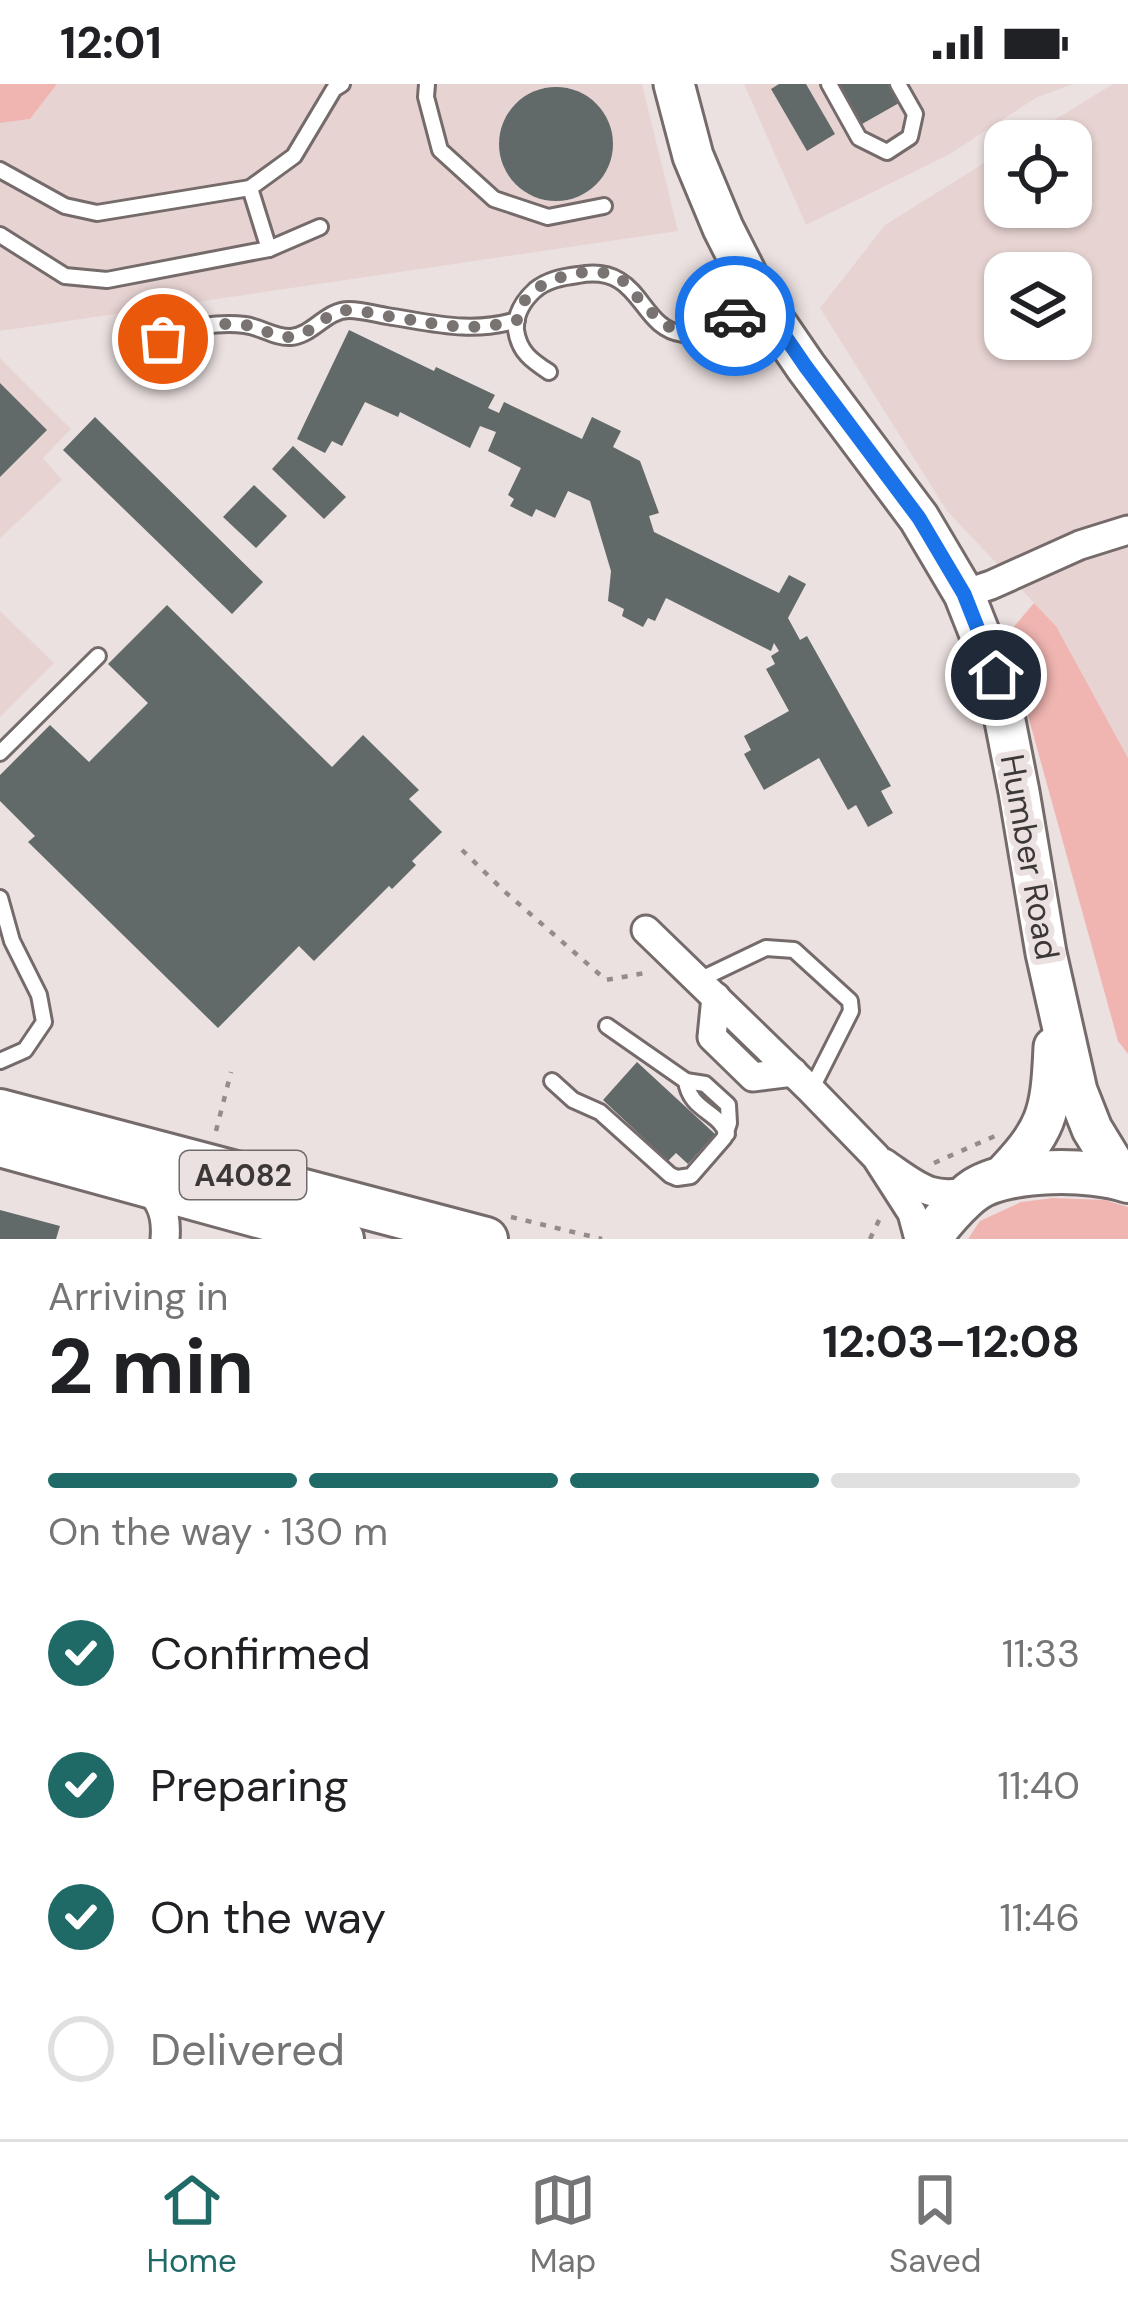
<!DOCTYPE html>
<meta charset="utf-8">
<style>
:root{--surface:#fff;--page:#f6f6f6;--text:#202124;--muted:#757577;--line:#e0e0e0;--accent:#1f6a67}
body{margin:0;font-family:"DM Sans",sans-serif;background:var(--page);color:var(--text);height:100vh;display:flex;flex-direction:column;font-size:45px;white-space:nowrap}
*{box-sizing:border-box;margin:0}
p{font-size:39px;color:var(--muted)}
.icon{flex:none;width:66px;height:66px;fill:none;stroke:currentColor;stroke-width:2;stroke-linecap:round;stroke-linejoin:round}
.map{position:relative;height:1155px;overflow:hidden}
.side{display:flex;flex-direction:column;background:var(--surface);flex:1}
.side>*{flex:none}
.tools{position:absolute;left:984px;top:36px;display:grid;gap:24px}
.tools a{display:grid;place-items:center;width:108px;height:108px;border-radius:24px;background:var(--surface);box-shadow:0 3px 9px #0004;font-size:60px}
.pin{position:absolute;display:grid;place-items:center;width:102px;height:102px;color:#fff;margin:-51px;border:6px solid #fff;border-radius:50%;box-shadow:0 3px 12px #0007}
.courier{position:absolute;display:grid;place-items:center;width:120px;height:120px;margin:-60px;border:9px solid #1a73e8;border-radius:50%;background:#fff;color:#222;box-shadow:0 3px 15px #0007}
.summary em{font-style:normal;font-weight:700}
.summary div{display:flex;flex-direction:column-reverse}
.summary{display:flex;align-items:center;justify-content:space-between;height:204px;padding:0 48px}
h1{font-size:78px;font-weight:700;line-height:90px}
.bar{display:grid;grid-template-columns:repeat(4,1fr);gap:18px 12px;align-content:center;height:144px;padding:0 48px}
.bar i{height:15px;border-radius:9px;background:var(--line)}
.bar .current{background:var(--accent)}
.bar p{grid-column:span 4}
ol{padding:0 48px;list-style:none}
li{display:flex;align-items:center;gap:36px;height:132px}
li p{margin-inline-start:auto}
li .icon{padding:12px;border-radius:50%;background:var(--accent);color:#fff;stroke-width:4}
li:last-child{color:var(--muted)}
li i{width:66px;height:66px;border:6px solid var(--line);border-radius:50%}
.status{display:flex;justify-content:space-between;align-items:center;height:84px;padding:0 60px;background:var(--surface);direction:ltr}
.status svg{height:33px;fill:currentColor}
.tab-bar{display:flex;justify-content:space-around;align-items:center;height:168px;border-top:3px solid var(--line);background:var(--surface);font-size:33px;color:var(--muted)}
.tab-bar a{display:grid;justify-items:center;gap:6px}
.tab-bar .current{color:var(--accent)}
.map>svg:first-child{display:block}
</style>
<div class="status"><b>12:01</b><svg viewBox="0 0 49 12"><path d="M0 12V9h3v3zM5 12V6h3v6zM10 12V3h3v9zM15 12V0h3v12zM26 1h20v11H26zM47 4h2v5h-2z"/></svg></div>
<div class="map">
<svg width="1128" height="1155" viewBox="0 0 1128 1155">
<rect width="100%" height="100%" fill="#ebe1e0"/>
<g fill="#e7d4d2" fill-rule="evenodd">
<path d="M57,0H642L678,147L0,247V39L30,35Z"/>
<path d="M744,0H1074L1037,13L950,70L806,141Z"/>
<path d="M1113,0H1128V674L1056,542L947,427L820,224L885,141L1005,66V123H1071V57H1020ZM1005,189H1071V255H1005Z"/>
<path d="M0,274L71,345L43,374L62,396L0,454Z"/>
<path d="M0,527L54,579L0,633Z"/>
</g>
<g fill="#f0b5b1">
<path d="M0,0H57L30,35L0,39Z"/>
<path d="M1034,519L1056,542L1128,674V970L1118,957L1006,552Z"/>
<path d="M1053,1114L1105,1116L1128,1123V1155H968L980,1137L1021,1118Z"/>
</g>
<g fill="#616a69">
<path d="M779,0H806L835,50L807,67L771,5Z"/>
<path d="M839,0H888L899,19L862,40Z"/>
<circle cx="556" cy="60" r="57"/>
<path d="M349,246L434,287L436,283L495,311L488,324L499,329L504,318L582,355L592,333L621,347L613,363L640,377L659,429L649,432L654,448L779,509L789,491L806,500L788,534L800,556L807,552L891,702L881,707L893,729L868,743L856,721L848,726L819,674L764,706L744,670L751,666L744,652L789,627L766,585L775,580L771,572L779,567L774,559L771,567L666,514L655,537L648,534L643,543L622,532L624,525L608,517L611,487L590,417L568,407L555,434L536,425L532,433L510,422L514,415L508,411L521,384L488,367L496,348L480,342L470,364L400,328L398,333L365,318L342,362L332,357L325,369L297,355Z"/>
<path d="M0,299L47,346L0,393Z"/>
<path d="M95,333L263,498L232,530L63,366Z"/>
<path d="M293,362L346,413L324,435L272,385Z"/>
<path d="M254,401L287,432L256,464L223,433Z"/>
<path d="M167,521L332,683L363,651L419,706L409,715L442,748L412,777L416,781L392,805L389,802L314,877L299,862L218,944L28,758L35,752L0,717V691L50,641L89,678L148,619L108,580Z"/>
<path d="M637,978L715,1050L688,1080L676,1069L668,1077L603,1016Z"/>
<path d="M0,1126L60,1142L56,1155H0Z"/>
</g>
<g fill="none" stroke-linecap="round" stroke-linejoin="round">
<g stroke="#746b6a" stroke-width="20">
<g id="service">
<path d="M427,0L426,13L440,66L494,115L548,133L604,122"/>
<path d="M829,0L859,54L887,68L910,53L915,30L898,0"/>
<path d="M0,86L65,122L97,129L250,104"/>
<path d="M320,143L269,165L250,104L294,72L334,5L342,0"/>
<path d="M0,151L65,192L107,196L269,165"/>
<path d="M163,255C180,242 224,238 245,241C261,243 275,254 291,253C313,251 326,226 349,226C362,226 375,230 387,232C433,239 471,250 517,236"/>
<path d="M549,288C532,277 519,268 516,246C515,230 523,217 535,206C547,196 562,193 578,191C643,179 637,244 683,250C714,255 734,234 755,215"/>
<path d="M0,669L98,572"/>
<path d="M0,814L12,857L39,911L44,938L25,966L0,977"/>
<path d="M699,896L766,864L794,866L850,917L851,927L811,1006"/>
<path d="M552,997L573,1016L600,1028L670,1091L677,1094L691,1092L724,1054L729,1039L728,1021L705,1000L686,997L607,942"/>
<path d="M686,997C690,1027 719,1027 727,1050"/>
</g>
</g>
<g stroke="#746b6a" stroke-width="33">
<g id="minor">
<path d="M964,510L991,501L1080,461L1128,446"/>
<path d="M646,846L811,1006L876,1073L912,1129L919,1155"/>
<path d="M716,913L712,953L753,993L793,988"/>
<path d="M884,1079C919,1103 931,1117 974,1106"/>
<path d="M143,1102C162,1114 167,1133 165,1155"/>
</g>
</g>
<g stroke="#746b6a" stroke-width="45">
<g id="secondary">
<path d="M674,0L693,72L723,144L758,213L806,283L919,434L964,510L996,591L1019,708L1046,869L1077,1007L1092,1045L1122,1094"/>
<path d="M999,1096C1047,1046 1051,1032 1054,963"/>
</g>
</g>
<g stroke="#746b6a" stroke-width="48">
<g id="primary">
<path d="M0,1027L486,1155"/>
<path d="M0,1061L342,1155"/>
<path d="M930,1155C938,1141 962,1114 976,1105C1009,1084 1092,1084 1128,1097"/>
</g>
</g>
<g stroke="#938c8b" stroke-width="4.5" stroke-dasharray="6 9" stroke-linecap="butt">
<path d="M462,766L504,807L606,896L651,888"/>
<path d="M216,1047L231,988"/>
<path d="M934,1079L995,1052"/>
<path d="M511,1133L602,1155"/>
<path d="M870,1155L881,1132"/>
</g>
<use href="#service" stroke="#fff" stroke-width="14"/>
<use href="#minor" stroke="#fff" stroke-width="27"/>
<use href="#secondary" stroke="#fff" stroke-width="39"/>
<use href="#primary" stroke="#fff" stroke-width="42"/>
</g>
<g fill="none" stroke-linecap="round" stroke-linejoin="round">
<path stroke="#797372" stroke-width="12" stroke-dasharray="0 21.6" d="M163,255C180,242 224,238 245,241C261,243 275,254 291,253C313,251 326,226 349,226C361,226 375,230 387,232C433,239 471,250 517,236C519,226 522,219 529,211C548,192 595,180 619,194C627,199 633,208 639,215C671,250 693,267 735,232"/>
<path stroke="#1a73e8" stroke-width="15" d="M735,232L758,213L806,283L919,434L964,510L996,591"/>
</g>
<g text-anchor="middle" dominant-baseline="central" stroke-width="12" stroke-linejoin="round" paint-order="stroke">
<rect fill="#ebe1e0" stroke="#706b6a" stroke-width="3" x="180" y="1067" width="126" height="48" rx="9"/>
<g font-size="30" font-weight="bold" fill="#3c3837">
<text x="243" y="1091">A4082</text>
</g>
<g font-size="33" fill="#3c3837" stroke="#ebe1e0">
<text transform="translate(1030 773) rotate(80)">Humber Road</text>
</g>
</g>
</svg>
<div class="tools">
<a><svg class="icon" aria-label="locate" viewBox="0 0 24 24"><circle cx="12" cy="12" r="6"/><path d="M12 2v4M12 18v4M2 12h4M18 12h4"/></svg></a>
<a><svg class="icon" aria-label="layers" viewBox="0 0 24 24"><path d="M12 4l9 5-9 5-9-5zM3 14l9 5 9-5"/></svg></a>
</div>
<div class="pin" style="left:163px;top:255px;background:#ea580c"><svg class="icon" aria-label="bag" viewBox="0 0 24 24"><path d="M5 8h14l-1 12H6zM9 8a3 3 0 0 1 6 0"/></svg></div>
<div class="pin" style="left:996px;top:591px;background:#1f2937"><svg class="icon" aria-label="home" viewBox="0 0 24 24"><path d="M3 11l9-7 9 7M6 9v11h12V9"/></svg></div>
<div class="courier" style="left:735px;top:232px"><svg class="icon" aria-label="car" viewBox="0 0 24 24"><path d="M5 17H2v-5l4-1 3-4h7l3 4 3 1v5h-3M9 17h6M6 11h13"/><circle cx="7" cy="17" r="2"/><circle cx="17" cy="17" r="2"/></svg></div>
</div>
<section class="side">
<div class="summary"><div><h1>2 min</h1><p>Arriving in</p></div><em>12:03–12:08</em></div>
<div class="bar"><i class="current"></i><i class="current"></i><i class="current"></i><i></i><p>On the way · 130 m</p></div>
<ol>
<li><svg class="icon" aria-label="check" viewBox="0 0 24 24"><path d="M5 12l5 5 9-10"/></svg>Confirmed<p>11:33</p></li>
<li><svg class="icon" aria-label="check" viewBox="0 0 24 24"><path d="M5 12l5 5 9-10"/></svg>Preparing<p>11:40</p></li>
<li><svg class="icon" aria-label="check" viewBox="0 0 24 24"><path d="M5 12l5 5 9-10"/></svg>On the way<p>11:46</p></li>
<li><i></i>Delivered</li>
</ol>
</section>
<nav class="tab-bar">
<a class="current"><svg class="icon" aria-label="home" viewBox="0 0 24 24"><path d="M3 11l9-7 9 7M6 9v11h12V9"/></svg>Home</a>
<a><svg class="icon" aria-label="map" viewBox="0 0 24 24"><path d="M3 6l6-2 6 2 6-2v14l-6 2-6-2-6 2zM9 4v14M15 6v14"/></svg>Map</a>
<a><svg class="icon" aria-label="saved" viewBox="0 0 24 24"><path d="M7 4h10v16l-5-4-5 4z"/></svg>Saved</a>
</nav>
